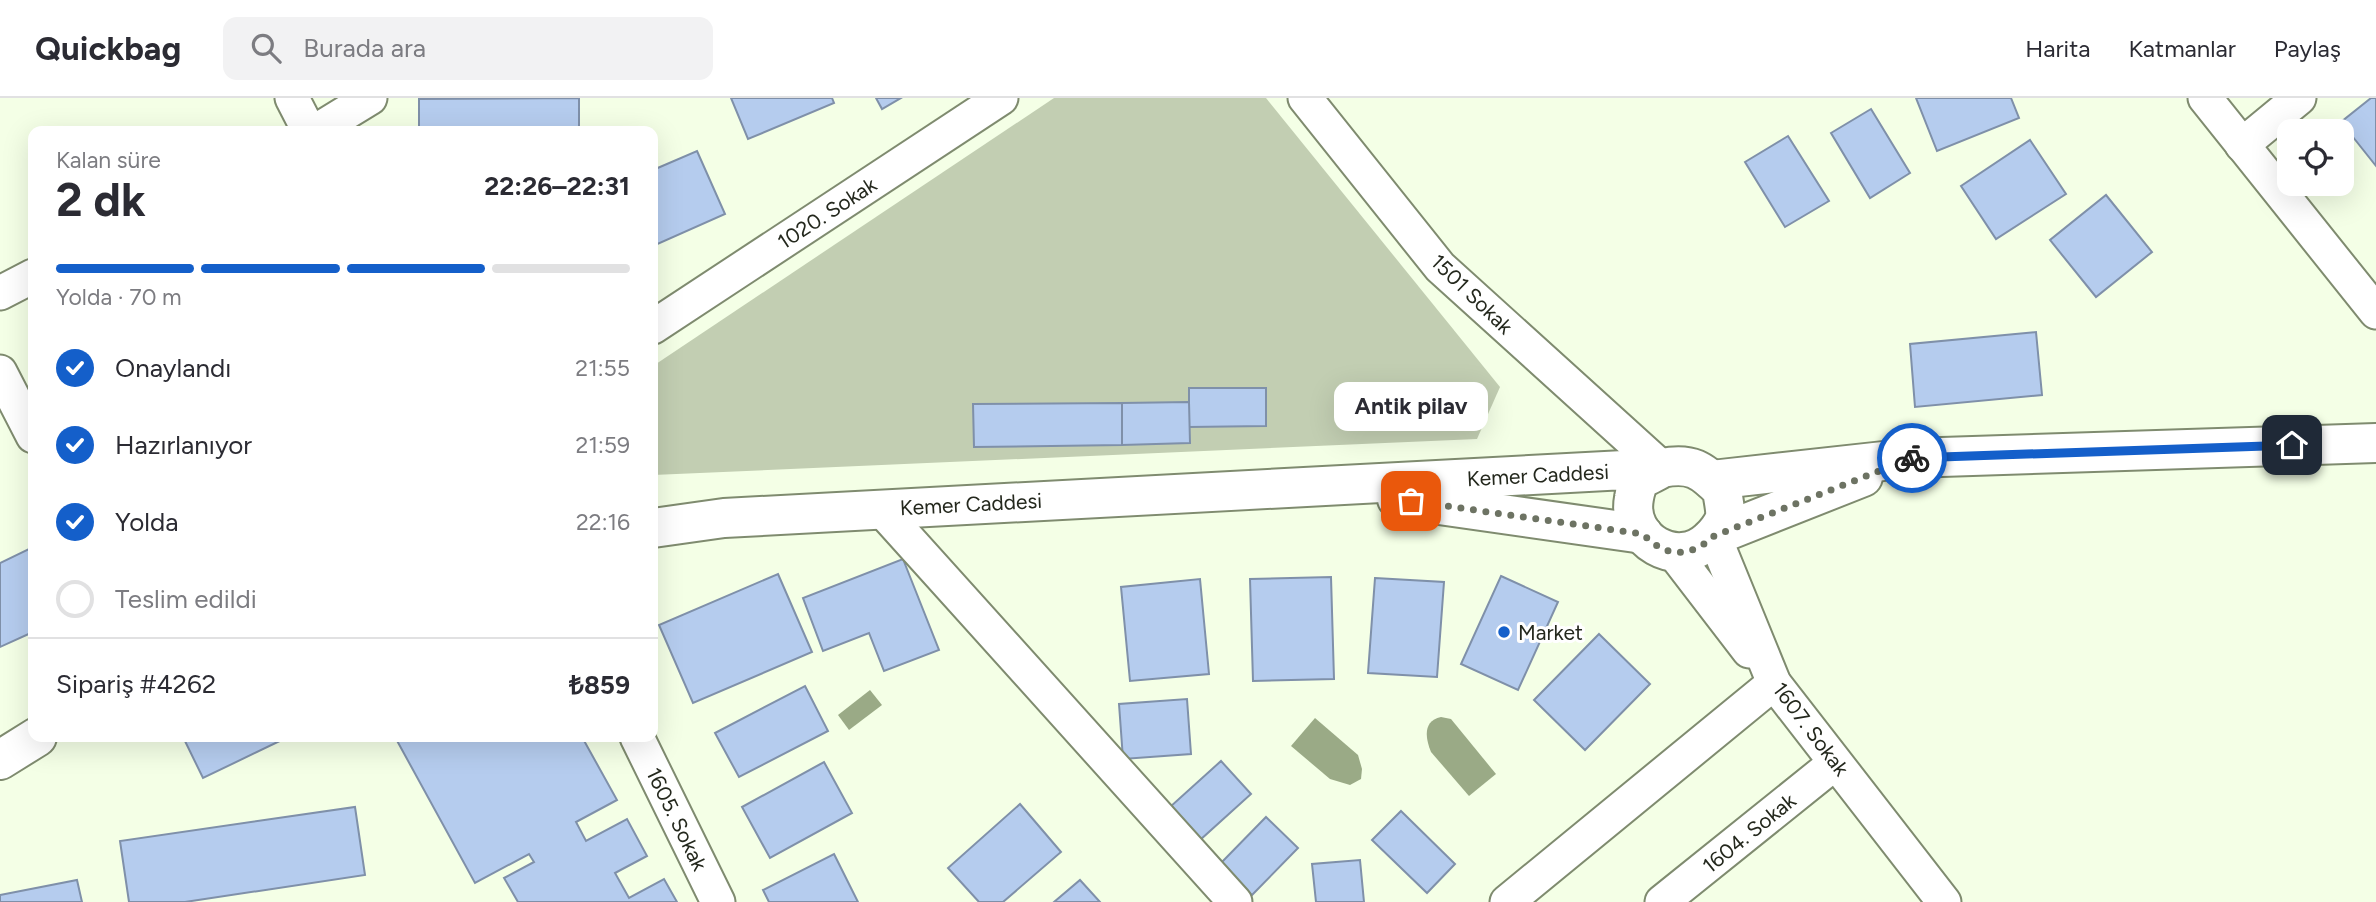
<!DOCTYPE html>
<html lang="tr">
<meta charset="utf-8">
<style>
:root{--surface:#fff;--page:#f2f2f3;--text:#2b2b33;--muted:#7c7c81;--line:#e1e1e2;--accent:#145fca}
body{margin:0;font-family:Figtree,sans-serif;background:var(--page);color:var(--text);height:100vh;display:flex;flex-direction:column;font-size:26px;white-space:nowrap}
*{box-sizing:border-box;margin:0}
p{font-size:23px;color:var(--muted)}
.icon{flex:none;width:38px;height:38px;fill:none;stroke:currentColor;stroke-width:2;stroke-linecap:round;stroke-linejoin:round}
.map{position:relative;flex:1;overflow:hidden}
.details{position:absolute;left:28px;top:28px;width:630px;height:616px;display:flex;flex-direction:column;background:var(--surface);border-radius:14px;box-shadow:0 7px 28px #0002}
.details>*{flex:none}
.fabs{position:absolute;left:2277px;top:21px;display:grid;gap:14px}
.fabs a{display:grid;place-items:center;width:77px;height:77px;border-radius:14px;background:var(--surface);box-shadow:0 7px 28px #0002;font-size:35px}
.pin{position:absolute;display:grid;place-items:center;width:60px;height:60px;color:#fff;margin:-30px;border-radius:14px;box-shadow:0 4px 10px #0006}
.courier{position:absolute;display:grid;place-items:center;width:70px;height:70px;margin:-35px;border:5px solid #145fca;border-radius:50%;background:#fff;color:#222;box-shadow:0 2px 9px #0007}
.bubble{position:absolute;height:49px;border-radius:14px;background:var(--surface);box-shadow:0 7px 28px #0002;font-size:23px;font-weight:700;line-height:49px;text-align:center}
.head em{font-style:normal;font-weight:700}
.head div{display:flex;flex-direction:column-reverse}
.head{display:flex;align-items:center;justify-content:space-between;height:119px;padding:0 28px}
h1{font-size:46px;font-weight:700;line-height:52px}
.bar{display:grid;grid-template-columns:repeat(4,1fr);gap:10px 7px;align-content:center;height:84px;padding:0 28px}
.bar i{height:9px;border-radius:5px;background:var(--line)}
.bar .on{background:var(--accent)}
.bar p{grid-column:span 4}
.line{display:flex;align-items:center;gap:18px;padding:0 28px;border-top:2px solid var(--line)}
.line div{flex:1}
ol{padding:0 28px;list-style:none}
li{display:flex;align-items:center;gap:21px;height:77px}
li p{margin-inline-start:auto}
li .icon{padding:7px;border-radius:50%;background:var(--accent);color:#fff;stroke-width:4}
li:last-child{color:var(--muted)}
li i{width:38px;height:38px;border:4px solid var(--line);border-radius:50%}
header{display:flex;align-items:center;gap:42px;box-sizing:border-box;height:98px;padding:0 35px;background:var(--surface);border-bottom:2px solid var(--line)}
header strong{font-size:33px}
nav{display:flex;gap:38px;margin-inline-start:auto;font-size:24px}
.search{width:490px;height:63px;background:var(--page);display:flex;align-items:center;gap:18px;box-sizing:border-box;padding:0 24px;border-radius:14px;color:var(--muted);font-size:26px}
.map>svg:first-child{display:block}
</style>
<header>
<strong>Quickbag</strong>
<div class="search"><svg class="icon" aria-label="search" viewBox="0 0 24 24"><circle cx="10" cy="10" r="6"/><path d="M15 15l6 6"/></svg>Burada ara</div>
<nav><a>Harita</a><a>Katmanlar</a><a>Paylaş</a></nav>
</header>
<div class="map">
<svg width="2376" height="804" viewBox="0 0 2376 804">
<rect width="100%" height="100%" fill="#f4ffe6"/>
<path fill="#c2ceb2" d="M1054,0H1266L1500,289L1477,341L653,377V268Z"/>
<g fill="#9aaa86">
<path d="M870,592L882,607L849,632L838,617Z"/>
<path d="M1441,619L1451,621L1496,676L1469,698L1431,654C1425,639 1423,623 1441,619Z"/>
<path d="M1315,620L1358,657L1362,671L1361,681L1350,687L1330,681L1291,648Z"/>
</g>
<g fill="#b5ccee" stroke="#7f90a9" stroke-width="2">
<path d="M579,0V33H419V1Z"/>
<path d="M731,0H832L834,5L748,41Z"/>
<path d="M876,0H901L882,11Z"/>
<path d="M1916,0H2011L2019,20L1937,53Z"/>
<path d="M2371,0H2376V68L2341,24Z"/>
<path d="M1871,11L1910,75L1870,100L1831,35Z"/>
<path d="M1788,38L1829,103L1785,129L1745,64Z"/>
<path d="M2030,42L2066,96L1996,141L1961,88Z"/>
<path d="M697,53L725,116L653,148V72Z"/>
<path d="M2106,97L2152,154L2096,199L2050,142Z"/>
<path d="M2036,234L2042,297L1915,309L1910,246Z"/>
<path d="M1189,290H1266V328L1189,329Z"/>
<path d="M1189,304L1190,345L1122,347V305Z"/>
<path d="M1122,305V347L974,349L973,306Z"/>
<path d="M33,449V534L0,549V465Z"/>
<path d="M903,461L939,552L884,573L869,535L823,553L803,500Z"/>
<path d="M778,476L812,554L693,605L659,527Z"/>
<path d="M1501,478L1558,504L1518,592L1461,566Z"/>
<path d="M1331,479L1334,581L1253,583L1250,481Z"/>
<path d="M1375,480L1444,484L1437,579L1368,575Z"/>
<path d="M1200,481L1209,576L1130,583L1121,489Z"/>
<path d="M1599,536L1650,586L1585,652L1534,602Z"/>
<path d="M805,588L828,633L739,679L715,635Z"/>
<path d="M1187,601L1191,656L1123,661L1119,606Z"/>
<path d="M183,639H288L203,680Z"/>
<path d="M395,639H468L469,641L473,639H582L617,702L576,724L586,743L627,721L647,758L615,775L629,800L664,781L677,804H518L504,780L534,764L529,756L475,785Z"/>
<path d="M1221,663L1251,696L1200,742L1170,709Z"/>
<path d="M824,664L852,715L770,760L742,709Z"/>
<path d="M1020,706L1061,754L1003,804H979L948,770Z"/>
<path d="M355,709L365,777L185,804H129L120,743Z"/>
<path d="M1401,713L1455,766L1427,795L1372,742Z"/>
<path d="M1266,719L1298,750L1252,797L1220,766Z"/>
<path d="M834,756L858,804H769L763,792Z"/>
<path d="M1360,762L1364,804H1316L1312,766Z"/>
<path d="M77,782L82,804H0V797Z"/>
<path d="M1080,782L1100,804H1054Z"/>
</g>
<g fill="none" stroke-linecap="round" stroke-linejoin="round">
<g stroke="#7f8b6f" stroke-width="37">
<g id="street">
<path d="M292,0L309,33"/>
<path d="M1305,0L1440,169L1662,370"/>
<path d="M2205,0L2376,214"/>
<path d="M316,33L370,0"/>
<path d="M2242,47L2299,0"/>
<path d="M0,195L33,178"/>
<path d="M653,229L1001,0"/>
<path d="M0,274L33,338"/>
<path d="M880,410L1235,804"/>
<path d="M1714,438L1774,585L1944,804"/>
<path d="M1673,454L1749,553"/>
<path d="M637,639L718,804"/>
<path d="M1507,804L1774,585"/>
<path d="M1662,804L1835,665"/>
</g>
</g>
<g stroke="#7f8b6f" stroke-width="42">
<g id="secondary">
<path d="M1712,382L1911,360L2376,345"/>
<path d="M1397,401L1643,436"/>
<path d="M653,430L724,420L1662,370C1691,364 1702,372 1722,392C1723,400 1726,412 1725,419C1723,427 1715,437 1709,442C1677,472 1626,442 1634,400C1635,394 1637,385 1642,381C1648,377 1656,374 1662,370"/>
<path d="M1714,438L1863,379"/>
<path d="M0,662L37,639"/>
</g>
</g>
<use href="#street" stroke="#fff" stroke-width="33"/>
<use href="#secondary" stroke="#fff" stroke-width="38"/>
</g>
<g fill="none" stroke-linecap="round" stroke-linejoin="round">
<path stroke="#6d7363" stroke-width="7" stroke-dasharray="0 12.6" d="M1411,403L1643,436C1666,460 1690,460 1714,438L1912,360"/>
<path stroke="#145fca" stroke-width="9" d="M1912,360L2292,347"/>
</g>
<circle fill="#145fca" stroke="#fff" stroke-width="2.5" cx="1504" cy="534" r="7"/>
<g text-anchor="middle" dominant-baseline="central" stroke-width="6" stroke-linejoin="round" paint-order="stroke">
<g font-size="21" fill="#24281d" stroke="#fff">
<text transform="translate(827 115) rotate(-33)">1020. Sokak</text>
<text transform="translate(1472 196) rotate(44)">1501 Sokak</text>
<text transform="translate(1538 377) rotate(-3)">Kemer Caddesi</text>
<text transform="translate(971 406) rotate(-3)">Kemer Caddesi</text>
<text transform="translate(1811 631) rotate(53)">1607. Sokak</text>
<text transform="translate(677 721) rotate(64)">1605. Sokak</text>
<text transform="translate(1749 735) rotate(-39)">1604. Sokak</text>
</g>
<g font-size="21" fill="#24281d" stroke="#fff" text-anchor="start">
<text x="1518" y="534">Market</text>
</g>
</g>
</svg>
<div class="fabs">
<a><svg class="icon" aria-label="locate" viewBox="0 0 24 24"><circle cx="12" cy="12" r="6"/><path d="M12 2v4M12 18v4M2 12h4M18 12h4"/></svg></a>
</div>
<div class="pin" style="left:1411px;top:403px;background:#ea580c"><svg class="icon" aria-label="bag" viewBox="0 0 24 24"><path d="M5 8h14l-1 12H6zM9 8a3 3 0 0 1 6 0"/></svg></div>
<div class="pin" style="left:2292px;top:347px;background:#1f2937"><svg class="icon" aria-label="home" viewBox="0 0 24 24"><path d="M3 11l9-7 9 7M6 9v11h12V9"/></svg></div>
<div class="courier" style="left:1912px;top:360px"><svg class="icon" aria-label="bike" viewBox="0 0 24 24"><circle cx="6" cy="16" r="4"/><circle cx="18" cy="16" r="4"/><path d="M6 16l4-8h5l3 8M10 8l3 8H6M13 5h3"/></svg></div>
<div class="bubble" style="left:1334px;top:284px;width:154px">Antik pilav</div>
<section class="details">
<div class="head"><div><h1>2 dk</h1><p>Kalan süre</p></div><em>22:26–22:31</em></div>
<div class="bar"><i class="on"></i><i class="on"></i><i class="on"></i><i></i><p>Yolda · 70 m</p></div>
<ol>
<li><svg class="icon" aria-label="check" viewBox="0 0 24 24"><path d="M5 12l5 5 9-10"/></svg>Onaylandı<p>21:55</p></li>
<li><svg class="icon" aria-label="check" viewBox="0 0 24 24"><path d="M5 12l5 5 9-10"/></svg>Hazırlanıyor<p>21:59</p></li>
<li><svg class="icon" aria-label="check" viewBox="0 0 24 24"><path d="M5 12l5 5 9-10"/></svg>Yolda<p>22:16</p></li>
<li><i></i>Teslim edildi</li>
</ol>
<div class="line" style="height:91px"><div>Sipariş #4262</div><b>₺859</b></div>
</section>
</div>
